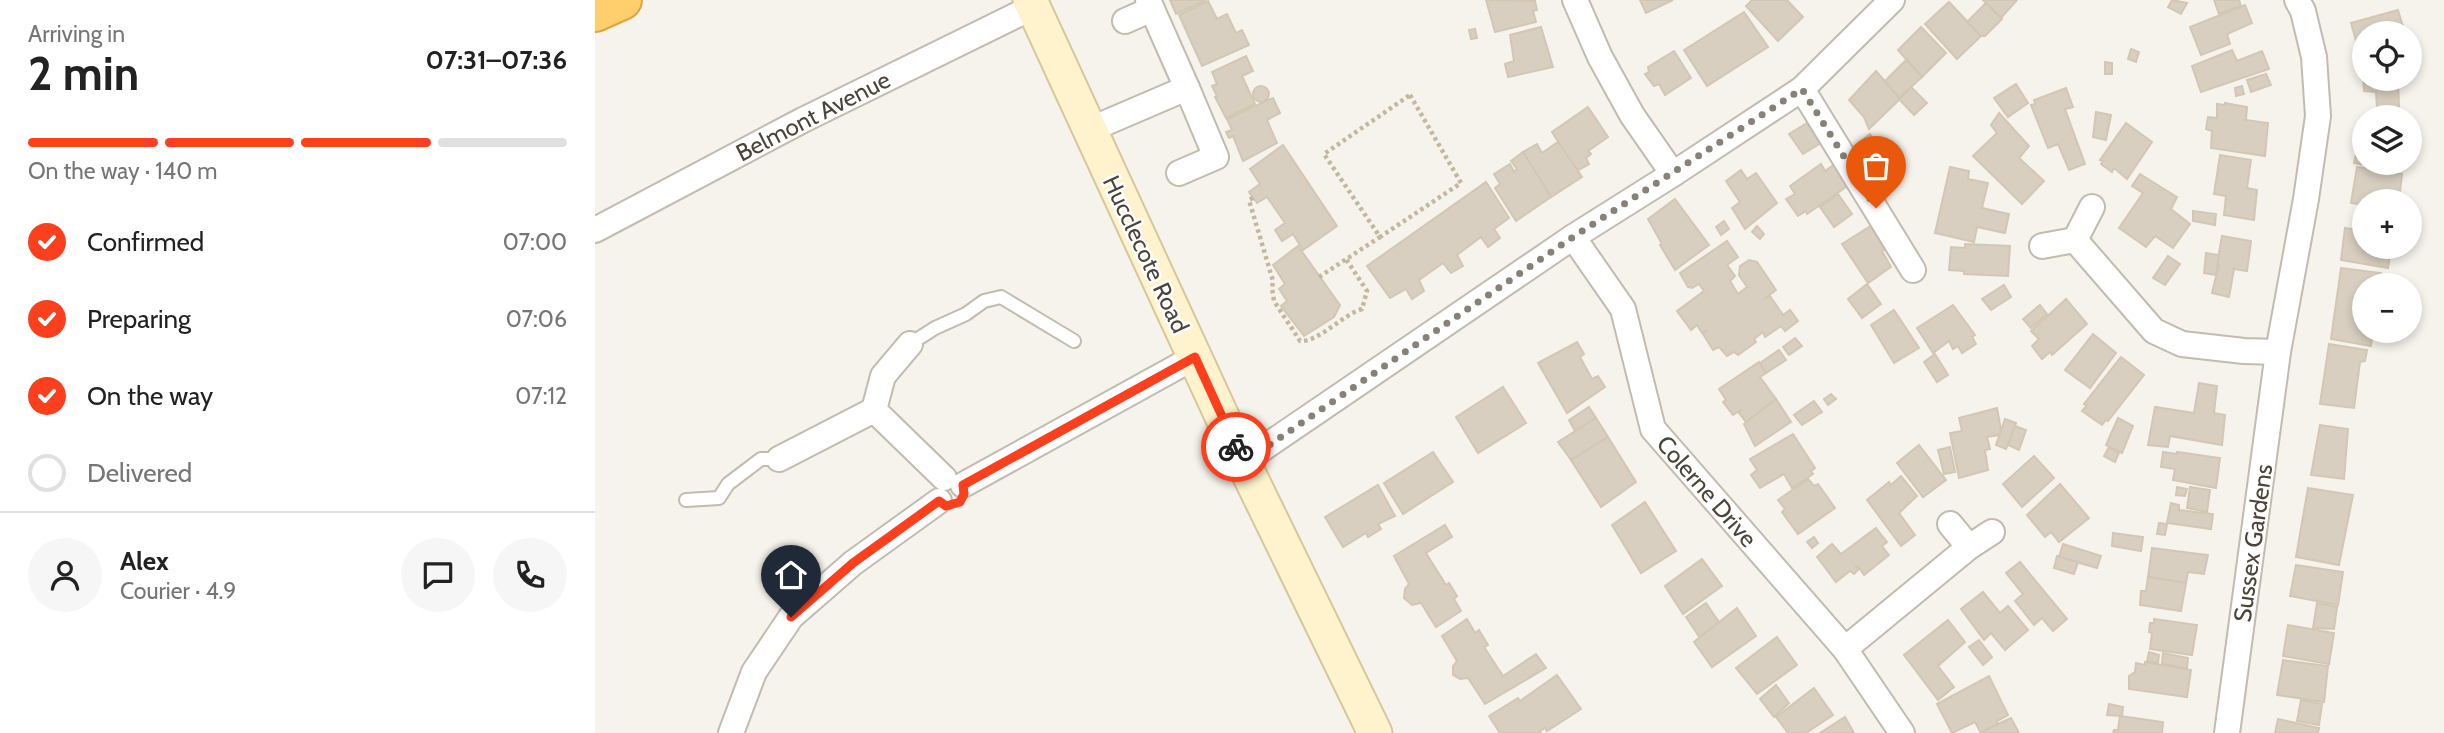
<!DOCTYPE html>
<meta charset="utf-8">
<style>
:root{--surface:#fff;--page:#f6f6f6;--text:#222;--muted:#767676;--line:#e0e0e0;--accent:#fc3f1d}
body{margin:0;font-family:Cabin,sans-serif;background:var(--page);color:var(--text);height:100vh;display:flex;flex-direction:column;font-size:26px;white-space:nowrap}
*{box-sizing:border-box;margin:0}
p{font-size:23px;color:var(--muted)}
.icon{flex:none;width:38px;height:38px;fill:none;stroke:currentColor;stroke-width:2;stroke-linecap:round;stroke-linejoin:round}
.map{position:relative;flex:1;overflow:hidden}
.details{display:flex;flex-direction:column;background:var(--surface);width:595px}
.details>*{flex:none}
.buttons{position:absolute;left:1757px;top:21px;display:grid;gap:14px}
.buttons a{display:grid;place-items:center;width:70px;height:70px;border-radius:50%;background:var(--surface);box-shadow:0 4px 10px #0003;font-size:35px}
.pin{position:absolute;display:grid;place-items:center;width:60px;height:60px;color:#fff;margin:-72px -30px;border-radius:50% 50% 50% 0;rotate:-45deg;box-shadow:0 0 7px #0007}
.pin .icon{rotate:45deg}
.courier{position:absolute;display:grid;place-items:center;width:70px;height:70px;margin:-35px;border:5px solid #fc3f1d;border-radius:50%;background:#fff;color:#222;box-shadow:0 2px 9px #0007}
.overview em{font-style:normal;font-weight:700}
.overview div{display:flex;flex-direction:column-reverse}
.overview{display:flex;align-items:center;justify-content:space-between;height:119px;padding:0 28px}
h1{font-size:46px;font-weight:700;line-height:52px}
.bar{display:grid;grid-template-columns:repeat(4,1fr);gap:10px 7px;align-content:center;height:84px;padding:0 28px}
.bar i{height:9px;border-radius:5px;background:var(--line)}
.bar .selected{background:var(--accent)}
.bar p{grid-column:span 4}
.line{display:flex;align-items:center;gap:18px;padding:0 28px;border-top:2px solid var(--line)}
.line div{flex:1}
.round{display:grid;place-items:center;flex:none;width:74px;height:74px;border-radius:37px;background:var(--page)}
ol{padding:0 28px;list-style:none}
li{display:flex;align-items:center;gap:21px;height:77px}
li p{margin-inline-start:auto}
li .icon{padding:7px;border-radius:50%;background:var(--accent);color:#fff;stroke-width:4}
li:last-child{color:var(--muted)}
li i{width:38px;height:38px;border:4px solid var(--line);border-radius:50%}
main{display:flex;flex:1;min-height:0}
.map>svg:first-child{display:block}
</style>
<main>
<section class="details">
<div class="overview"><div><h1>2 min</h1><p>Arriving in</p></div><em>07:31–07:36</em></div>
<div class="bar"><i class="selected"></i><i class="selected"></i><i class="selected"></i><i></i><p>On the way · 140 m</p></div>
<ol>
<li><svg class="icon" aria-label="check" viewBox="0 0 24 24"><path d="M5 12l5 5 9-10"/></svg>Confirmed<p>07:00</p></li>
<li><svg class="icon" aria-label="check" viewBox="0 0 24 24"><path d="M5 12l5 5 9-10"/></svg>Preparing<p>07:06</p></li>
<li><svg class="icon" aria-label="check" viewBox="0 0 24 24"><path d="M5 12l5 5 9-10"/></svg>On the way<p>07:12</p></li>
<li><i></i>Delivered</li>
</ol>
<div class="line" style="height:126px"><a class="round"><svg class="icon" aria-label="person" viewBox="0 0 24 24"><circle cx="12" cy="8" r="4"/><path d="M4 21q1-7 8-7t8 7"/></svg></a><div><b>Alex</b><p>Courier · 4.9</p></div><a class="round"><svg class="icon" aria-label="chat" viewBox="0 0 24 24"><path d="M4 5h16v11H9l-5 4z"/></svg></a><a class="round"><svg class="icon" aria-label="phone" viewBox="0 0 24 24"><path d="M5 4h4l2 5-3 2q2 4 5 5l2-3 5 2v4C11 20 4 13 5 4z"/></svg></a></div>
</section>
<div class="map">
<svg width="1849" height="733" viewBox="0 0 1849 733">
<rect width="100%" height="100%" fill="#f6f3ec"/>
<g fill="#d8cfc1" stroke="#d3c7b4" stroke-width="2">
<path d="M575,0H611L581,14Z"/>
<path d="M891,0L940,1L942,10L938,11L941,22L900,32Z"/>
<path d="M1045,0H1078L1051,13Z"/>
<path d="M1157,0H1192L1208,17L1183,41L1151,6Z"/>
<path d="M1388,0H1422L1406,18Z"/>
<path d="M1577,0L1592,3L1586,14L1573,7Z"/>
<path d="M1619,0H1644L1646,6L1624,14Z"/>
<path d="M613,1L622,19L632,14L641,33L647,30L654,45L607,66L584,15Z"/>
<path d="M1354,2L1386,36L1362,59L1330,24Z"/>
<path d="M1391,3L1407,19L1390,36H1386L1372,22Z"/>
<path d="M1650,5L1657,23L1632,34L1635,44L1606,55L1595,27Z"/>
<path d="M1803,10L1810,33H1769V54L1765,55L1756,23Z"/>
<path d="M1149,12L1173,47L1112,86L1089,50Z"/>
<path d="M946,27L958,67L913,77L910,64L919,61L915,35Z"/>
<path d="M1326,27L1351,53L1327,77L1303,50Z"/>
<path d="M880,29L882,38L876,39L874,30Z"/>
<path d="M1536,49L1544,52L1541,62L1533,59Z"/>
<path d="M1637,50L1642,61L1667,51L1674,69L1606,92L1597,66Z"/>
<path d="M1079,51L1096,78L1070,95L1064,84L1059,86L1050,74L1054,72L1053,67Z"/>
<path d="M651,56L658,71L647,76L660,104L631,118L620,97L622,96L617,86L622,84L617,72Z"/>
<path d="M1311,60L1327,77L1304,98L1290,81Z"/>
<path d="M1767,60H1769V79H1803L1804,108H1782L1781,92L1769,91Z"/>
<path d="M1510,62L1517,63V74H1510Z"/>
<path d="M1281,71L1305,99L1274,129L1269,117L1254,100Z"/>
<path d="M1671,74L1676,85L1656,92L1652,80Z"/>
<path d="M1421,84L1433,103L1413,117L1399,98Z"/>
<path d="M1647,86L1649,94L1641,96L1640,88Z"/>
<circle cx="666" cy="94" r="8"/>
<path d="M1316,87L1332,103L1319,115L1304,99Z"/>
<path d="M1471,88L1478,107L1470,109L1490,164L1474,170L1463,144L1453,148L1436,105L1440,104L1439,100Z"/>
<path d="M678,98L685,113L672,120L682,143L648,161L638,136L634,138L631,132L637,130L632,119Z"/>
<path d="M1630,103L1652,107L1651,120L1673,123L1670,156L1616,148L1617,131L1611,129L1613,117L1622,118V104L1630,105Z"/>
<path d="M993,107L1013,137L993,151L996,154L991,158L994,164L982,171L957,132Z"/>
<path d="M1501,112L1516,115L1511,140L1498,137Z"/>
<path d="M1404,113L1434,146L1424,158L1449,181L1427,204L1378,156L1402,133L1396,125Z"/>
<path d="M1212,123L1226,143L1208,154L1194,134Z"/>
<path d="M1531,123L1557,142L1532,179L1519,168L1517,172L1506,164L1508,161L1505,160Z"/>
<path d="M1766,133H1769V163H1797L1796,170L1759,163Z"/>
<path d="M1275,134L1290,156L1272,168L1259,147Z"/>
<path d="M963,142L987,177L956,197L928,152L942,144L947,153Z"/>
<path d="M688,145L742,226L708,250L698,234L687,241L680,230L690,223L672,197L662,203L654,192L665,184L655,169Z"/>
<path d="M928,152L956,197L921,221L900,188L905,184L899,174L915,164L919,172L922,169L916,161Z"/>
<path d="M1625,155L1656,160L1652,188L1662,190L1659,220L1629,215L1631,196L1619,194Z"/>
<path d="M1226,164L1230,171L1240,164L1254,185L1212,214L1211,211L1203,216L1191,199L1200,194L1195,186Z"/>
<path d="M1355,167L1374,171L1373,179L1393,183L1387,208L1414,214L1410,233L1382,227L1379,242L1340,233Z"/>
<path d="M1762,167L1807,174L1804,201H1769V205L1756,203Z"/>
<path d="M1146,170L1152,179L1161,173L1182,203L1150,229L1137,208L1145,202L1131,181Z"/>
<path d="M1545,174L1582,197L1576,209L1595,224L1578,248L1560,236L1551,247L1524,228L1548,193L1537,186Z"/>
<path d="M891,182L914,218L899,229L905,238L893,247L886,237L862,255L868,266L856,273L848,263L824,280L829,291L817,299L811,289L795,298L772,266Z"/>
<path d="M1243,194L1257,214L1239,227L1225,207Z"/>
<path d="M1080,199L1114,245L1080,270L1065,245L1067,244L1053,219Z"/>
<path d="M1598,211L1621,214L1620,225L1598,221Z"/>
<path d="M1129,221L1134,229L1126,235L1121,227Z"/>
<path d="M1282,222L1295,246L1287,251L1296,267L1273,283L1247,244Z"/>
<path d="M1162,226L1169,234L1165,239L1157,232Z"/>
<path d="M1750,228L1769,231V247H1796L1793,268L1746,260Z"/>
<path d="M1627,236L1656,241L1652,271L1639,269L1634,297L1617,293L1624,264H1622Z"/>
<path d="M1132,241L1143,257L1132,265L1140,276L1135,281L1143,294L1152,287L1144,275L1145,266L1154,260L1162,262L1181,290L1169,299L1175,296L1188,315L1195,310L1203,321L1190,331L1186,326L1170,337L1168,332L1159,339L1161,342L1143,355L1139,352L1132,356L1124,347L1118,350L1108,334L1112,330L1107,333L1102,325L1096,330L1082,311L1109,291L1104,284L1097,288L1093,287L1085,273Z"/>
<path d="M1370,244L1415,246L1413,276L1369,274V271L1354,270L1356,247L1370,248Z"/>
<path d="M703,246L745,305L739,317L709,336L686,306L692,301L684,289L690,284L678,265Z"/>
<path d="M1611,253L1624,255L1621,275L1609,273Z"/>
<path d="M1573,256L1585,264L1570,285L1558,278Z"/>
<path d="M1746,268L1786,273L1784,285H1769V331H1778L1776,346L1736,339Z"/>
<path d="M1272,284L1286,304L1267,318L1253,299Z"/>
<path d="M1409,285L1416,297L1396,310L1387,299Z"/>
<path d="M1471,299L1492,324L1457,355L1455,352L1447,359L1437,346L1444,339L1436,331Z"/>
<path d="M1358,305L1380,335L1377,337L1381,344L1367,353L1363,346L1358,349L1354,341L1338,353L1322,328Z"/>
<path d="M1445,305L1452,314L1436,328L1428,319Z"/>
<path d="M1299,310L1324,348L1299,363L1276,325Z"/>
<path d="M1498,334L1521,353L1495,388L1470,370Z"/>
<path d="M1200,338L1207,346L1194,355L1188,347Z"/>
<path d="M982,342L989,354L985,357L997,379L1003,376L1010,387L972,413L943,363Z"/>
<path d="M1734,344L1772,350L1770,361L1765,362L1759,408L1725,404Z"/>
<path d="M1184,350L1191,360L1171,373L1165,363Z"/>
<path d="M1340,354L1353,375L1342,382L1329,362Z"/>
<path d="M1526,357L1549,375L1513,421L1511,420L1507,425L1487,411L1492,405L1489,404Z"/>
<path d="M1164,362L1171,373L1165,377L1181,399L1151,422L1144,413L1146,410L1138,415L1128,402L1131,400L1124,389Z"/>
<path d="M1604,383L1622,386L1619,413L1630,415L1627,445L1575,436L1573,447L1553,445L1560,407L1599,413Z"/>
<path d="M908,387L931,423L883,453L861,417Z"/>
<path d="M1236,394L1241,399L1233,405L1229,399Z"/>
<path d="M1181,399L1196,422L1160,446L1149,424Z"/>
<path d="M1219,401L1227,412L1207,425L1199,415Z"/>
<path d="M994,407L1001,418L980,431L974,420Z"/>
<path d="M1402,408L1406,430L1404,435L1392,437L1395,449L1390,450L1393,470L1364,478L1355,433L1367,431L1364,418Z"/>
<path d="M1001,418L1013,437L976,460L963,442Z"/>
<path d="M1523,418L1538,426L1527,453L1511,445Z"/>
<path d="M1410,419L1421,423L1411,449L1401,445Z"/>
<path d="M1725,425L1753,429L1749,479L1716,475Z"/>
<path d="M1420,426L1431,430L1424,450L1413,445Z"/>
<path d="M1198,434L1220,468L1216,471L1218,474L1197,488L1189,474L1165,488L1156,475L1162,470L1155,459Z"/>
<path d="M1013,437L1041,482L1006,507L976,460Z"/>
<path d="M1324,445L1351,480L1328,497L1302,463Z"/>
<path d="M1355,447L1360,472L1349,474L1343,450Z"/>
<path d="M1514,447L1524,453L1520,462L1509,456Z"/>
<path d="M838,452L858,482L808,514L789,483Z"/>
<path d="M1568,452L1582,454V452L1625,458L1621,488L1578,480L1580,469L1566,467Z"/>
<path d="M1439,456L1459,478L1427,507L1408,484Z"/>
<path d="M1306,476L1322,496L1304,513L1320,535L1306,546L1272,500L1294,482L1296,485Z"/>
<path d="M1213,479L1219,486L1223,484L1240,508L1203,534L1187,512L1190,509L1183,500Z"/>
<path d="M1465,484L1494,518L1464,542L1456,532L1450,537L1432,515Z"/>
<path d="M783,485L800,516L783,524L786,529L773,537L771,533L748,547L730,517Z"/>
<path d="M1582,487L1592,489L1590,496L1581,495Z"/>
<path d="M1595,487L1615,490L1612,512L1592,508Z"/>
<path d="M1713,488L1758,495L1744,565L1701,557Z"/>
<path d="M1050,502L1081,551L1046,573L1017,525Z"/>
<path d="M1576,503L1584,505V510L1618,514L1616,529L1572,523Z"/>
<path d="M1564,523L1572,524L1570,535L1562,534Z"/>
<path d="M850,525L857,537L831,553L851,585L854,583L862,596L859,599L866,611L841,627L826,603L817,605L809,598L810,589L814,584L799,556Z"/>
<path d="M1281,528L1292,542L1287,546L1294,555L1269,575L1263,566L1261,567L1264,569L1259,574L1255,571L1241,582L1222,557L1237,544L1246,554Z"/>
<path d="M1518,533L1548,537L1546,551L1517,546Z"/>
<path d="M1219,537L1223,543L1217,548L1212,542Z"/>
<path d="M1468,544L1506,556L1502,568L1464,557Z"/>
<path d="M1557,548L1613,555L1609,574L1593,572L1591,583L1553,577Z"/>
<path d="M1462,556L1483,562L1479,574L1459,568Z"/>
<path d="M1107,559L1127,586L1088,614L1070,586Z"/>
<path d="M1425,562L1472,619L1458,631L1447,618L1439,625L1420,601L1428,594L1411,573Z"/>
<path d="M1701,565L1748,572L1743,605L1695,596Z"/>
<path d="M1553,577L1591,583L1586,611L1545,605L1546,591H1551Z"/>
<path d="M1388,592L1405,613L1413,606L1433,630L1410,650L1396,633L1389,640L1366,609Z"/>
<path d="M1111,603L1124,622L1105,638L1091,617Z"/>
<path d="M1722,603L1742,607L1739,629L1718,628Z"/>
<path d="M1142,608L1161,636L1117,667L1099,642Z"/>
<path d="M872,619L880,633L884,630L893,645L889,647L908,676L941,654L951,668L890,704L873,678L865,679L858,675V666L862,661L847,636Z"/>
<path d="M1559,619L1602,625L1597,655L1555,649L1557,633L1554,632L1555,623H1559Z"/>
<path d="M1353,620L1370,642L1343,666L1359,687L1343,700L1309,655Z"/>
<path d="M1693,625L1739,633L1734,664L1688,656Z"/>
<path d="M1182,637L1202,665L1162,694L1141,668Z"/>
<path d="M1384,640L1397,657L1388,665L1374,647Z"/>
<path d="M1554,652L1564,655L1563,663L1552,661Z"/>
<path d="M1568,653L1593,658L1592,668L1567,664Z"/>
<path d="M1688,660L1733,666L1729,702L1682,695Z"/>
<path d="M1550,662L1596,670L1592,697L1534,689V676L1540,672L1541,663L1550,665Z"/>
<path d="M962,675L986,709L952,731L950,728L945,731L946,733H905L894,716L923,698L925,701Z"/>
<path d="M1394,676L1413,715L1402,721L1403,724L1386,733L1380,722L1357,733L1342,704Z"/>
<path d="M1181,685L1194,703L1179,717L1165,699Z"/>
<path d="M1219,688L1238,715L1211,733H1193L1181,717Z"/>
<path d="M1706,700L1727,704L1724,725L1702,721Z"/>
<path d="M1514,704L1528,707L1527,716L1512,715Z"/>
<path d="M1525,716L1568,722L1567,733H1518L1519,730H1523Z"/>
<path d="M1250,717L1259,733H1225Z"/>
<path d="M1416,718L1424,733H1386L1403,724Z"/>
<path d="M1683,719L1724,728L1723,733H1680Z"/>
</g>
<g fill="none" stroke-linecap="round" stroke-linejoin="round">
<g stroke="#c2bbae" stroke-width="16">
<g id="lane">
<path d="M315,344L340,328L371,314L389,301L406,297L479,341"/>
<path d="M91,500L124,498L133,484L166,459H184"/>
</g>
</g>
<g stroke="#c2bbae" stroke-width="28">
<g id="street">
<path d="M980,0L1005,57L1037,115L1078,174"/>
<path d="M530,21L557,9"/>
<path d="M1207,89L1318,270"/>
<path d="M494,130L592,88L553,0"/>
<path d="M584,173L621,157L592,88"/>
<path d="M0,230L208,120L438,7"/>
<path d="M978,237L1028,309L1058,429L1250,649L1307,733"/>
<path d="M1480,240L1559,331L1587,344L1649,351L1683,352"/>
<path d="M1447,246L1480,240L1497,207"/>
<path d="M315,344L288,376L279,410L349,478"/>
<path d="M184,459L279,410"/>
<path d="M648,462L978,237L1078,174L1207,89L1297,0"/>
<path d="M368,485L600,357"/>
<path d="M1355,524L1374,547"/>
<path d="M1250,649L1374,547L1397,532"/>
<path d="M136,733L159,672L196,617L258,563L344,501"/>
<path d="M1632,733L1683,352L1711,199L1723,116L1719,57L1708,11L1702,0"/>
</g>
</g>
<g stroke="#d6c79b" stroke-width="37">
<path id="secondary" d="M435,0L648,462L780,733"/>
</g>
<g stroke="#e0a43c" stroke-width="42">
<path id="highway" d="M0,12L27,0"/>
</g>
<g stroke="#c4b79f" stroke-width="4.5" stroke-dasharray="3.5 3.5" stroke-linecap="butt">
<path d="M815,95L866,183L785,237L729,154Z"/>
<path d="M658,198L654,200L678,281L677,288L679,301L705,341C724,342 747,315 767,309L772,291L751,259"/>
<path d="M724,277L785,237"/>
</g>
<use href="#lane" stroke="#fff" stroke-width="12"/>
<use href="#street" stroke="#fff" stroke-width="24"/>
<use href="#secondary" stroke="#fff3cd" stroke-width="33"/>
<use href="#highway" stroke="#ffcf6e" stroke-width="38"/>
</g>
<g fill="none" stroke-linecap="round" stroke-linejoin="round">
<path stroke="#878178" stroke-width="7" stroke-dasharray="0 12.6" d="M641,447L648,463L978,237L1207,89L1281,208"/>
<path stroke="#fc3f1d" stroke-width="9" d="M196,617L258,563L344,501L351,506L365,502L369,494L368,485L600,357L641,447"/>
</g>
<g text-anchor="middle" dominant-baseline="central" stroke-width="5" stroke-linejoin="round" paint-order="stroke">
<g font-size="24" fill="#4b4439" stroke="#fff">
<text transform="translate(218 116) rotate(-27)">Belmont Avenue</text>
<text transform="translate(551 254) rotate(65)">Hucclecote Road</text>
<text transform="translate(1112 491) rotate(49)">Colerne Drive</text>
<text transform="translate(1658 543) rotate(-82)">Sussex Gardens</text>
</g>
</g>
</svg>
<div class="buttons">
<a><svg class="icon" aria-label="locate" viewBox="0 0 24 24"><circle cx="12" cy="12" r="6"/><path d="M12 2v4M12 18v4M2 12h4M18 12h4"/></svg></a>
<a><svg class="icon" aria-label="layers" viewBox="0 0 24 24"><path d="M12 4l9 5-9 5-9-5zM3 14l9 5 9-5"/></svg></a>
<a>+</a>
<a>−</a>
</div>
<div class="pin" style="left:1281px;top:208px;background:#ea580c"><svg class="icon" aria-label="bag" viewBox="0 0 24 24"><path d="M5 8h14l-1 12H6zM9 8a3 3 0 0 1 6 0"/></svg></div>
<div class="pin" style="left:196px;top:617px;background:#1f2937"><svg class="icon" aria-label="home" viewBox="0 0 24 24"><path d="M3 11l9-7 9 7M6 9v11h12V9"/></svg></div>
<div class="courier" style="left:641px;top:447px"><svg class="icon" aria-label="bike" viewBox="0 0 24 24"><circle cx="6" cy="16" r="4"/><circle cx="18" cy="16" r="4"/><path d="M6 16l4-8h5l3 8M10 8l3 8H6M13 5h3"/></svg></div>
</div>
</main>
